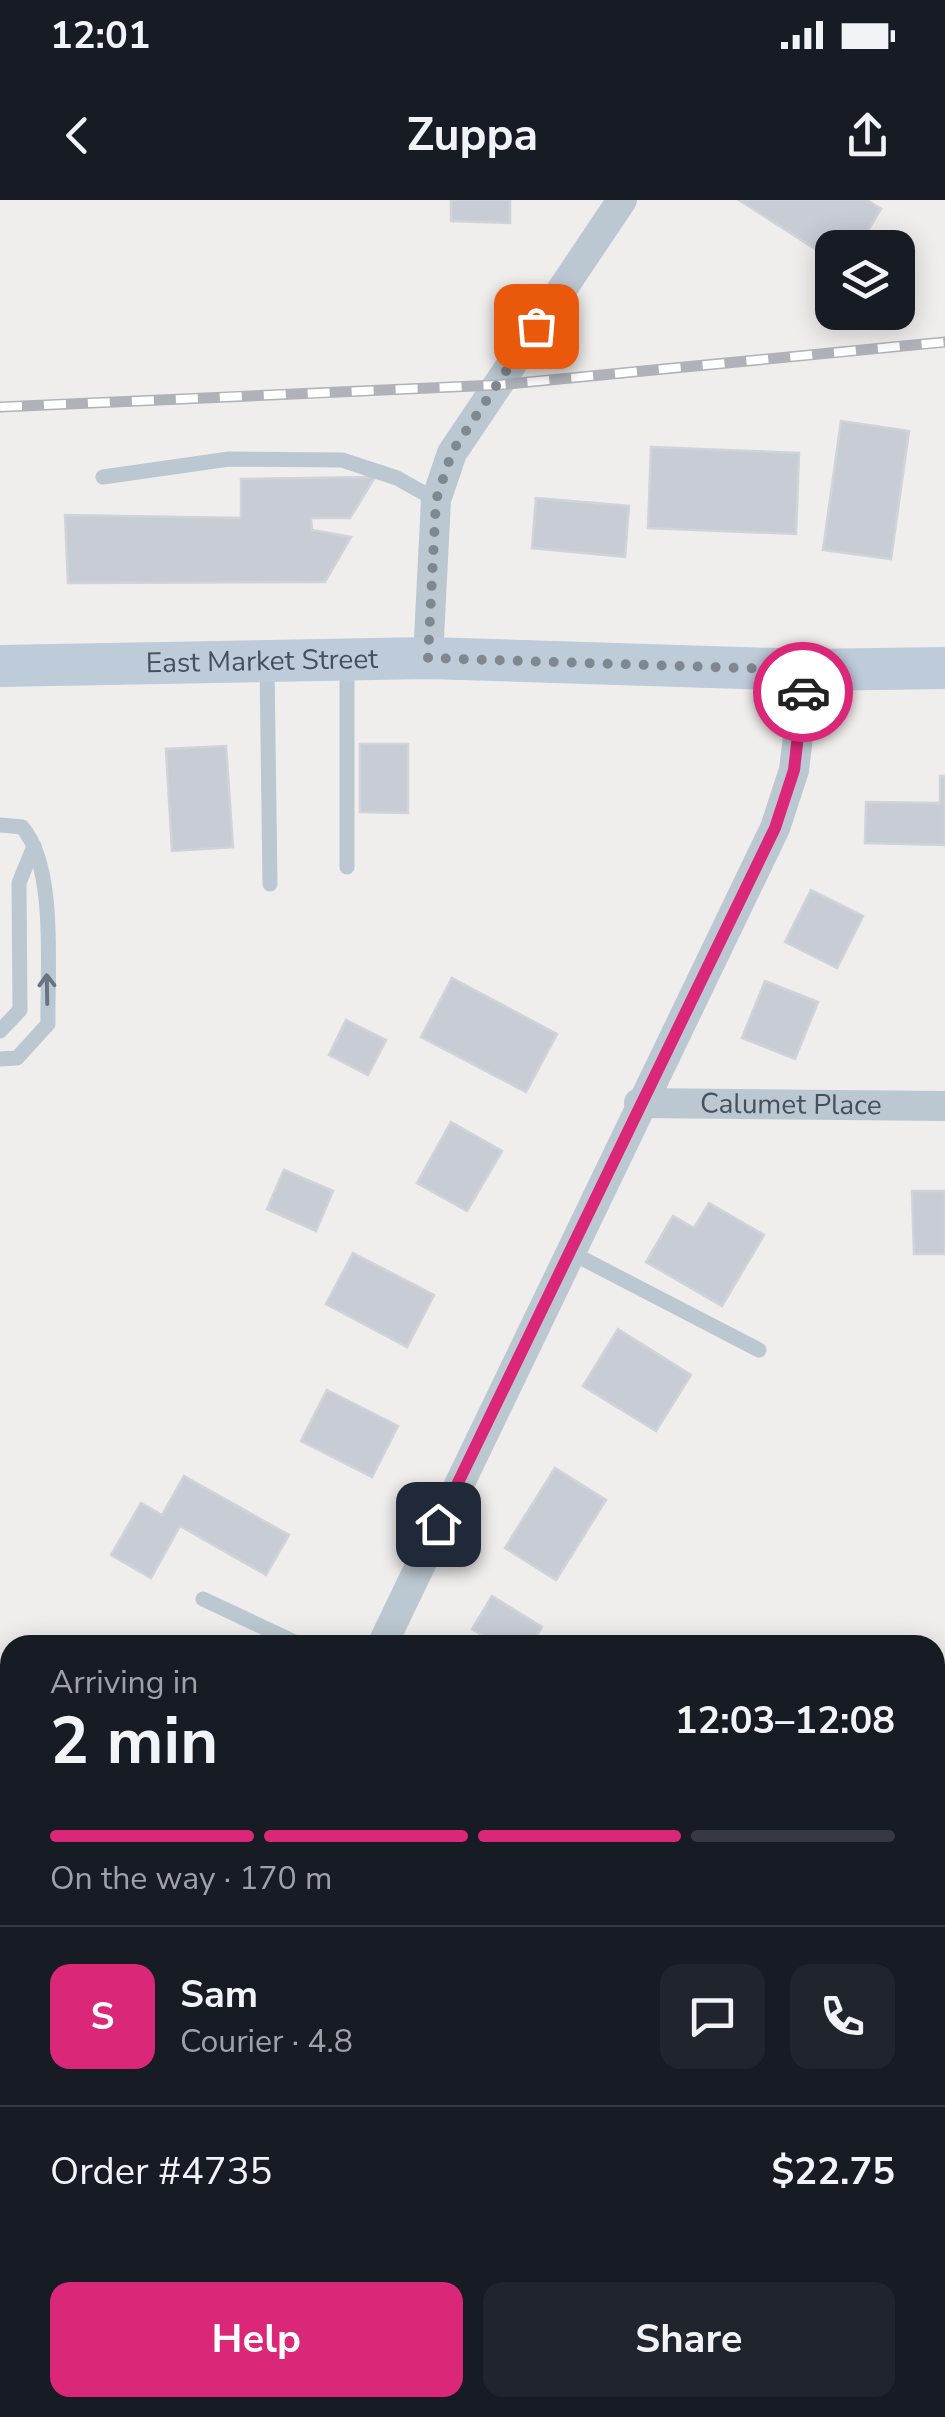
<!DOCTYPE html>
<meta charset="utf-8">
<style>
:root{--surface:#171b24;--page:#20242c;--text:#f1f3f6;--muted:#9ea1a6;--line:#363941;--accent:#db2777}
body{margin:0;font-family:"Nunito Sans",sans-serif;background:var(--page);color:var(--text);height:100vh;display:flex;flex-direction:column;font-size:38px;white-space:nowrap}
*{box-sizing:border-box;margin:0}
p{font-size:32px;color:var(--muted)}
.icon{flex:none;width:55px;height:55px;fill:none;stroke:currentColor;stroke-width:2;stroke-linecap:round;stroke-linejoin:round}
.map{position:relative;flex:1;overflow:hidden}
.drawer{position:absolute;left:0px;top:1435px;width:945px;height:782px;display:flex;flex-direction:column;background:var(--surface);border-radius:30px 30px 0 0;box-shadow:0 5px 25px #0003}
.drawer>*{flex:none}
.buttons{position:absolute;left:815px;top:30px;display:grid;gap:20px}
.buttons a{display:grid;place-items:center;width:100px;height:100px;border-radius:20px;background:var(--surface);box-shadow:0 5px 25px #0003;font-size:50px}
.pin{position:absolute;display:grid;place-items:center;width:85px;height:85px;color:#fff;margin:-42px;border-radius:20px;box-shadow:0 5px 15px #0006}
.courier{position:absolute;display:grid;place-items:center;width:100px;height:100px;margin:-50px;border:8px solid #db2777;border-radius:50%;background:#fff;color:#222;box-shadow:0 2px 12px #0007}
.head em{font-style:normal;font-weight:700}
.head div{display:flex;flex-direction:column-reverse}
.head{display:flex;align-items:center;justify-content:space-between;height:170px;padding:0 50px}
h1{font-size:65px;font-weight:700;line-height:75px}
.bar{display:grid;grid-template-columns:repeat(4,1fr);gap:15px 10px;align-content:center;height:120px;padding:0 50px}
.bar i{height:12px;border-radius:8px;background:var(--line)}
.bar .active{background:var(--accent)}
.bar p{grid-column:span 4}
.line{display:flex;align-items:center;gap:25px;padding:0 50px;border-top:2px solid var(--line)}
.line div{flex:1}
.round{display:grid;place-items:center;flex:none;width:105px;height:105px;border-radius:20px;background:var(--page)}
.primary-button{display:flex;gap:20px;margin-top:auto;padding:20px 50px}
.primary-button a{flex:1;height:115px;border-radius:20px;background:var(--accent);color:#fff;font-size:40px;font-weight:700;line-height:115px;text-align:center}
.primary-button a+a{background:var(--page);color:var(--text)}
.status{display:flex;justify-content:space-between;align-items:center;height:70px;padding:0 50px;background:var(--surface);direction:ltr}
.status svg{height:28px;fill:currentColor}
header{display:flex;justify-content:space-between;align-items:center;height:130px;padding:0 50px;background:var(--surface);font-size:45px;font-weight:700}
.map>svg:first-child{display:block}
</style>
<div class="status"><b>12:01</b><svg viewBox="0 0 49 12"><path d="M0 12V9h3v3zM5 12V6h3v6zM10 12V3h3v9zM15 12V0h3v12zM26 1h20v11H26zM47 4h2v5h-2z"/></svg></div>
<header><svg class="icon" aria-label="back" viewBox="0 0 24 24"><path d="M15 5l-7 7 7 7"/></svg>Zuppa<svg class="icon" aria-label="share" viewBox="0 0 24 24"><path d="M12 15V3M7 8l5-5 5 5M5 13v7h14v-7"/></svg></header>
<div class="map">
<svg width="945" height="2217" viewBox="0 0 945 2217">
<rect width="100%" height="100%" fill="#f0eded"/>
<g fill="#c8ccd4" stroke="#d0d3da" stroke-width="2.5">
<path d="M451,0H510V23L451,21Z"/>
<path d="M739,0H867L881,9L867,32L881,41L877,48H832V60Z"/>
<path d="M841,221L909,231L891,359L823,350Z"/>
<path d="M651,247L799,253L796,334L648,328Z"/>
<path d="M375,277L350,318H311L312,330L351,337L325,382L68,383L65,315L241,318V279Z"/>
<path d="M536,298L629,306L625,357L532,348Z"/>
<path d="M360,544H408V613L360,612Z"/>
<path d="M226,546L233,647L172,651L166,549Z"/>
<path d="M940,576H945V645L865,643L866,602L940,603Z"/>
<path d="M811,690L863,716L837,768L785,742Z"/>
<path d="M452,778L557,834L526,892L421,837Z"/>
<path d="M765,781L818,802L795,859L742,838Z"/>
<path d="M346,820L386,840L368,875L329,855Z"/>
<path d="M451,922L502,951L467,1011L417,983Z"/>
<path d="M284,970L333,991L316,1031L267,1009Z"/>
<path d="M912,991H945V1054H914Z"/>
<path d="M709,1003L764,1035L722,1106L646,1062L673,1016L694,1028Z"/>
<path d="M353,1053L434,1095L407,1147L326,1104Z"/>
<path d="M618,1129L691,1175L656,1231L583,1186Z"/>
<path d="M327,1190L398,1226L372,1277L301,1241Z"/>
<path d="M555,1268L606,1300L556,1380L505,1348Z"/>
<path d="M184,1276L289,1335L266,1375L180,1326L151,1378L111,1355L141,1303L162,1315Z"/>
<path d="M492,1396L542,1427L531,1445H498L472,1429Z"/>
<path d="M939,1750L945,1754V1818L935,1811Z"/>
<path d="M2,1856L10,1861V1894L0,1888Z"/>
<path d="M50,2208H112L125,2216L44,2217Z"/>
</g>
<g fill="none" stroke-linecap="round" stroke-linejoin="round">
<g stroke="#bcc8d1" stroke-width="15">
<path d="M103,277L229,259L342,260L397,278L436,300"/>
<path d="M267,465L270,684"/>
<path d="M0,625L22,627C57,667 47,771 48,824L17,858L0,859"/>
<path d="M347,667V464"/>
<path d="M0,831L20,810L19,683L34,646"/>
<path d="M568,1051L759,1150"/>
<path d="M203,1399L301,1445"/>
</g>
<g stroke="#bcc8d1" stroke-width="30">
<path d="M428,458L436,300L452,253L622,0"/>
<path id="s1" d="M639,903L945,906"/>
<path d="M382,1445L775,628L794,570L806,470"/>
<path d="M935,1920L945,1907"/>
<path d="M0,2167L10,2149"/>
<path d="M796,2208L811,2217"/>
<path d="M746,2217L751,2208"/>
</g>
<path stroke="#becbd9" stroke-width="42" id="s2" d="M0,466L428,458L806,470L945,468"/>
<g stroke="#afb2b9" stroke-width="11">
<path id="rail" d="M0,207L497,185L945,142"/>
</g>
<use href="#rail" stroke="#fff" stroke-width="8" stroke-dasharray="22" stroke-linecap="butt"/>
</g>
<defs><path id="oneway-shaft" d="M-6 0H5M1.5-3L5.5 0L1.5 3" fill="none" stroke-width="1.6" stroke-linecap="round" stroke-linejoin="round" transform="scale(2.5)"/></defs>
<use stroke="#687580" href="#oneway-shaft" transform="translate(47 789) rotate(-91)"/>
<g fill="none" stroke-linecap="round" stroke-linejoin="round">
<path stroke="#80888f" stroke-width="10" stroke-dasharray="0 18" d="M536,126L452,252L436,300L428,458L806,470L803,492"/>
<path stroke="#db2777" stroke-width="12" d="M438,1324L775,628L794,570L803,492"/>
</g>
<g text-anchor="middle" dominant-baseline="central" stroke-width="10" stroke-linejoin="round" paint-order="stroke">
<g font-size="28" fill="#44515d" stroke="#fff">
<text stroke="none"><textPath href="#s2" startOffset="262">East Market Street</textPath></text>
<text stroke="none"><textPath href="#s1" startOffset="152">Calumet Place</textPath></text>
</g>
</g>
</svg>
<div class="buttons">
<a><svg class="icon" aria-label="layers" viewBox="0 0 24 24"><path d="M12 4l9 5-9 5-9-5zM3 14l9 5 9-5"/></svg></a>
</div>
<div class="pin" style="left:536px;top:126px;background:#ea580c"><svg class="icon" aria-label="bag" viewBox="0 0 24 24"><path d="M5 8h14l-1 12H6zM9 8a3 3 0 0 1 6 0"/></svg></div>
<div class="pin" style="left:438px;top:1324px;background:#1f2937"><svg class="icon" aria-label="home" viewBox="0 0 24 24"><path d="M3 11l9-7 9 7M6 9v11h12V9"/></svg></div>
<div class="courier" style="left:803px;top:492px"><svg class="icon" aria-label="car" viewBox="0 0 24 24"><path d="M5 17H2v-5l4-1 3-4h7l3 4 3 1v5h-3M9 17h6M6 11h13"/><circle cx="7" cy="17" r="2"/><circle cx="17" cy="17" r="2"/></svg></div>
<section class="drawer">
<div class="head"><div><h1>2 min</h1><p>Arriving in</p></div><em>12:03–12:08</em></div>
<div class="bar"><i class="active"></i><i class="active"></i><i class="active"></i><i></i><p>On the way · 170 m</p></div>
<div class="line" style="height:180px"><b class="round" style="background:var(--accent);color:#fff">S</b><div><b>Sam</b><p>Courier · 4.8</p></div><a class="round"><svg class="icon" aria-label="chat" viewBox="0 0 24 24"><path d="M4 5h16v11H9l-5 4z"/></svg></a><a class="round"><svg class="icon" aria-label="phone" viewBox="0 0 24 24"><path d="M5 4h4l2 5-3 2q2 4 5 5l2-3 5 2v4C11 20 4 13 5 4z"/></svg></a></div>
<div class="line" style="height:130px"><div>Order #4735</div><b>$22.75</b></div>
<div class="primary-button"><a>Help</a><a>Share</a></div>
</section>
</div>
